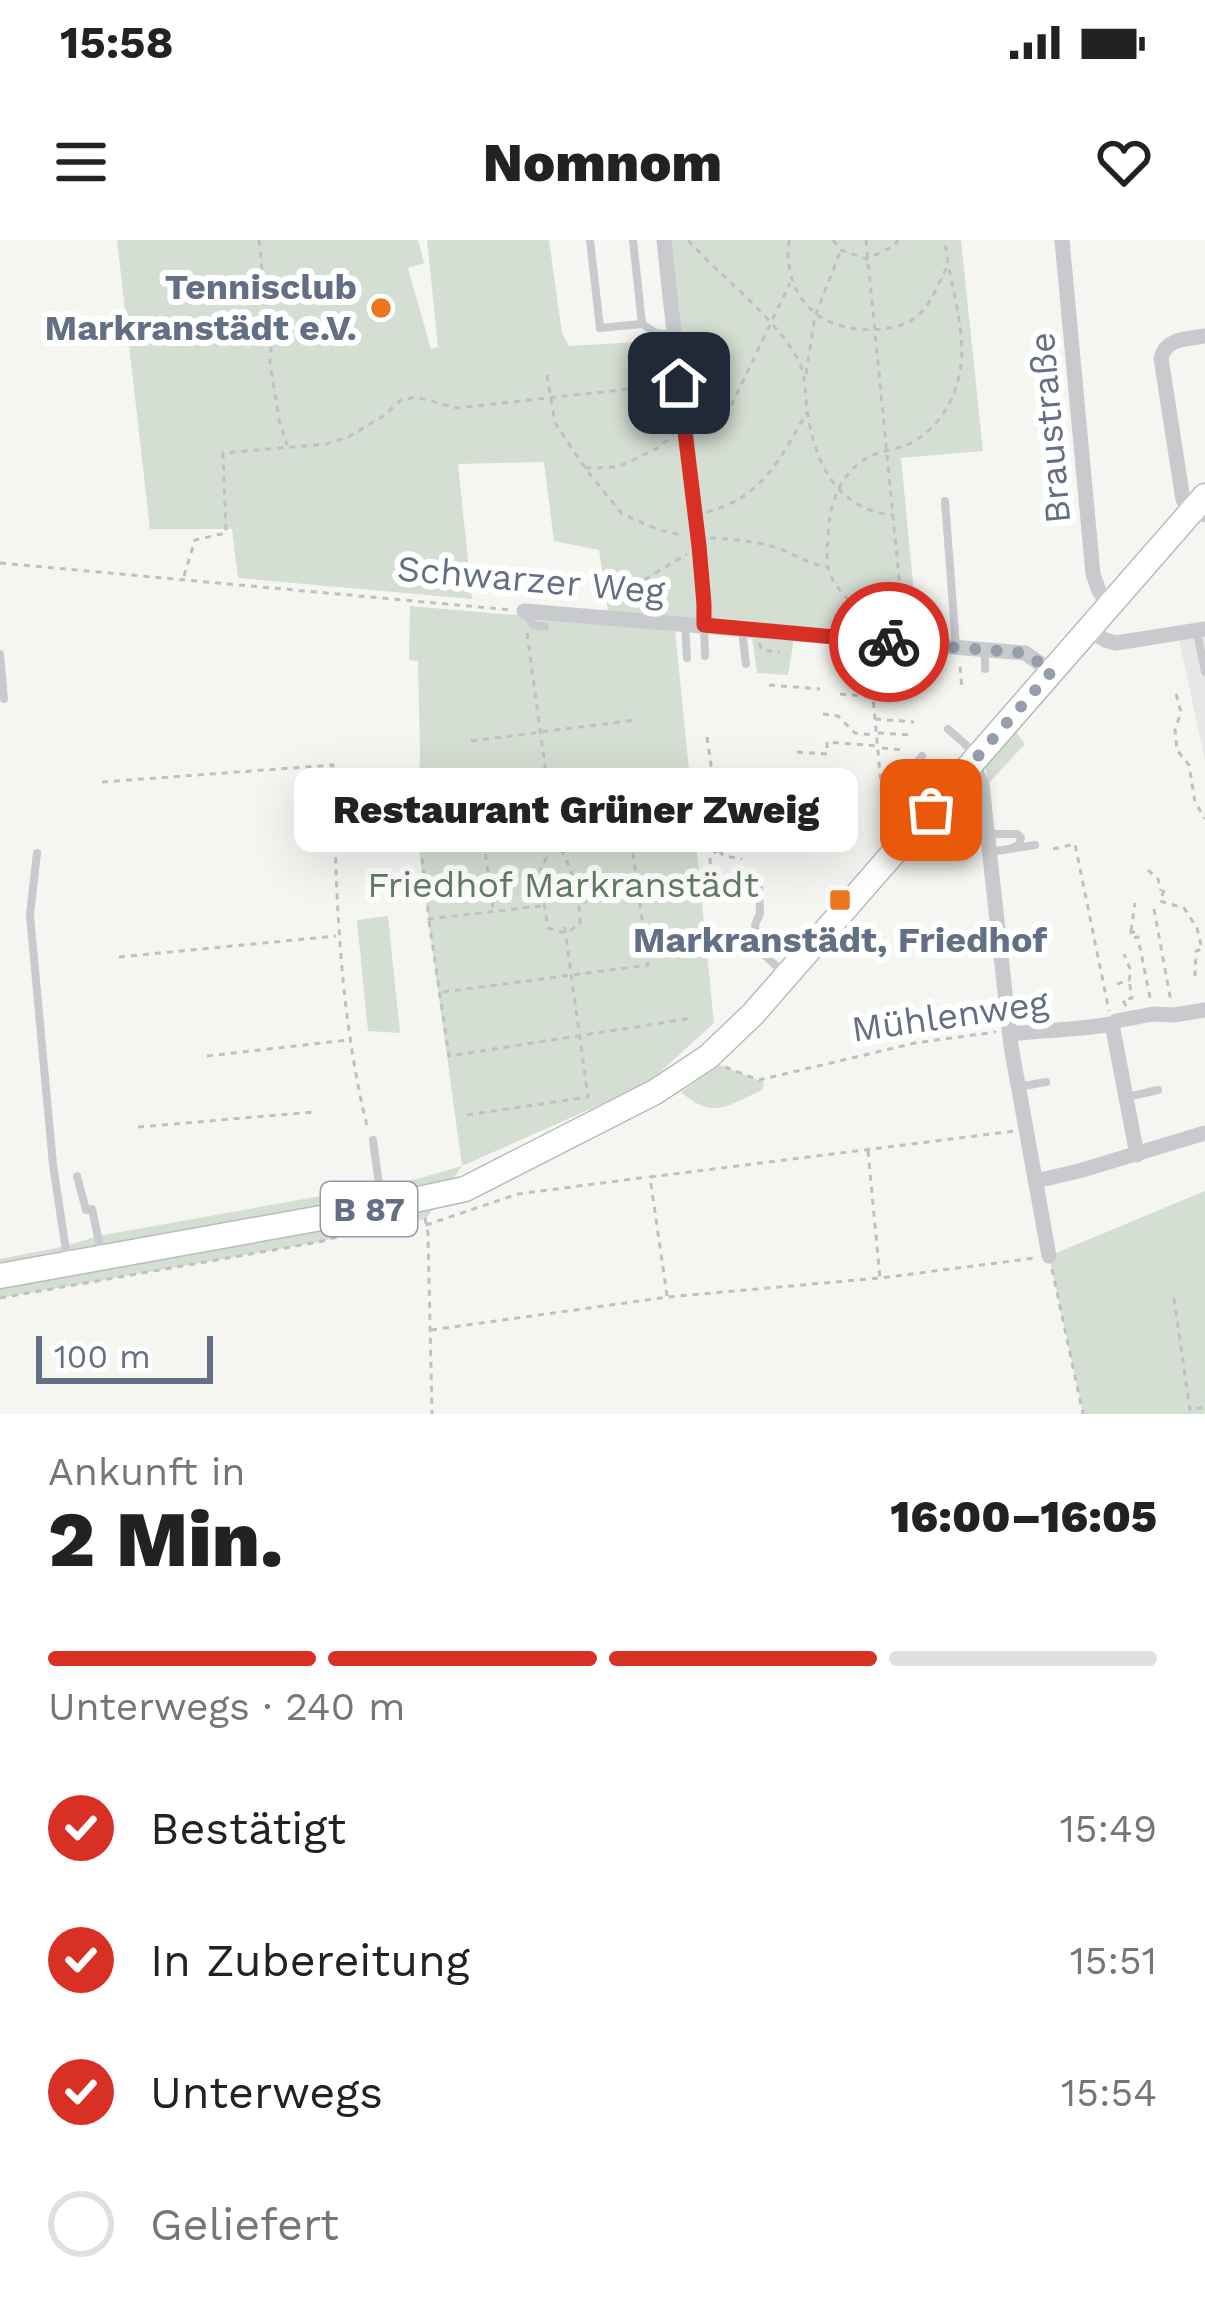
<!DOCTYPE html>
<html lang="de">
<meta charset="utf-8">
<style>
:root{--surface:#fff;--page:#f6f6f6;--text:#222;--muted:#767676;--line:#e0e0e0;--accent:#d93025}
body{margin:0;font-family:"Work Sans",sans-serif;background:var(--page);color:var(--text);height:100vh;display:flex;flex-direction:column;font-size:45px;white-space:nowrap}
*{box-sizing:border-box;margin:0}
p{font-size:39px;color:var(--muted)}
.icon{flex:none;width:66px;height:66px;fill:none;stroke:currentColor;stroke-width:2;stroke-linecap:round;stroke-linejoin:round}
.map{position:relative;height:1174px;overflow:hidden}
.panel{display:flex;flex-direction:column;background:var(--surface);flex:1}
.panel>*{flex:none}
.scale{position:absolute;left:36px;bottom:30px;width:177px;box-sizing:border-box;padding-left:12px;border:6px solid #636f85;border-top:0;font-size:33px;line-height:42px;white-space:nowrap;color:#636f85;-webkit-text-stroke:9px #fff;paint-order:stroke}
.pin{position:absolute;display:grid;place-items:center;width:102px;height:102px;color:#fff;margin:-51px;border-radius:24px;box-shadow:0 6px 18px #0006}
.courier{position:absolute;display:grid;place-items:center;width:120px;height:120px;margin:-60px;border:9px solid #d93025;border-radius:50%;background:#fff;color:#222;box-shadow:0 3px 15px #0007}
.bubble{position:absolute;height:84px;border-radius:18px;background:var(--surface);box-shadow:0 12px 48px #0002;font-size:39px;font-weight:800;line-height:84px;text-align:center}
.overview em{font-style:normal;font-weight:800}
.overview div{display:flex;flex-direction:column-reverse}
.overview{display:flex;align-items:center;justify-content:space-between;height:204px;padding:0 48px}
h1{font-size:78px;font-weight:800;line-height:90px}
.bar{display:grid;grid-template-columns:repeat(4,1fr);gap:18px 12px;align-content:center;height:144px;padding:0 48px}
.bar i{height:15px;border-radius:9px;background:var(--line)}
.bar .on{background:var(--accent)}
.bar p{grid-column:span 4}
ol{padding:0 48px;list-style:none}
li{display:flex;align-items:center;gap:36px;height:132px}
li p{margin-inline-start:auto}
li .icon{padding:12px;border-radius:50%;background:var(--accent);color:#fff;stroke-width:4}
li:last-child{color:var(--muted)}
li i{width:66px;height:66px;border:6px solid var(--line);border-radius:50%}
.status{display:flex;justify-content:space-between;align-items:center;height:84px;padding:0 60px;background:var(--surface);direction:ltr}
.status svg{height:33px;fill:currentColor}
header{display:flex;justify-content:space-between;align-items:center;height:156px;padding:0 48px;background:var(--surface);font-size:54px;font-weight:800}
.map>svg:first-child{display:block}
</style>
<div class="status"><b>15:58</b><svg viewBox="0 0 49 12"><path d="M0 12V9h3v3zM5 12V6h3v6zM10 12V3h3v9zM15 12V0h3v12zM26 1h20v11H26zM47 4h2v5h-2z"/></svg></div>
<header><svg class="icon" aria-label="menu" viewBox="0 0 24 24"><path d="M4 6h16M4 12h16M4 18h16"/></svg>Nomnom<svg class="icon" aria-label="heart" viewBox="0 0 24 24"><path d="M12 20l-8-8c-3-5 5-10 8-4 3-6 11-1 8 4z"/></svg></header>
<div class="map">
<svg width="1205" height="1174" viewBox="0 0 1205 1174">
<rect width="100%" height="100%" fill="#f5f6f2"/>
<path fill="#e6e7e6" d="M1205,393V521L1179,399Z"/>
<g fill="#d5ded3">
<path d="M117,0H418L424,23L408,28L431,109L438,107L427,0H549L562,93L569,106L673,100L664,0H961L983,211L901,218L918,396L608,371L599,310L554,301L544,222L458,224L472,359L238,338L232,289H150Z"/>
<path d="M410,366L675,389L714,783L647,844L462,926L426,979L378,986L319,1002L0,1058V1019L66,1006L98,996L421,938L462,926L418,604L420,514L418,421L409,420Z"/>
<path d="M752,396L794,399L788,435L757,433Z"/>
<path d="M1014,489L1025,504L988,544L985,524Z"/>
<path d="M388,676L400,793L368,791L357,680Z"/>
<path d="M719,825L764,842L762,850C727,866 713,880 681,852Z"/>
<path d="M1205,951V1174H1083L1049,1016Z"/>
</g>
<g fill="none" stroke-linecap="round" stroke-linejoin="round">
<g stroke="#b8bbc0" stroke-width="27">
<path id="primary" d="M0,1036L382,967L465,949L655,852L708,817L753,774L1205,256"/>
</g>
<g stroke="#bfc0c3" stroke-width="3" stroke-dasharray="6 6" stroke-linecap="butt">
<path d="M259,0L264,49L273,88L270,122L279,180L287,205"/>
<path d="M688,0C721,37 763,67 791,108C807,131 804,143 807,169C814,221 836,270 893,275"/>
<path d="M789,0C782,60 823,95 882,89C895,87 907,85 917,76C931,65 939,42 947,27"/>
<path d="M833,0L841,10L867,19L894,6L898,0"/>
<path d="M866,0L904,389"/>
<path d="M806,134L815,76L841,10"/>
<path d="M547,135L555,183L585,228L622,274L659,290L682,295"/>
<path d="M698,181L732,164L790,43"/>
<path d="M585,228L618,227L656,209L674,195"/>
<path d="M707,272C762,258 781,218 807,172"/>
<path d="M710,298C733,299 757,301 780,309C796,315 809,324 827,327"/>
<path d="M0,323L512,370"/>
<path d="M184,336L195,300L226,293L223,213L326,204L348,197L382,177L401,160L416,157L457,168L665,145"/>
<path d="M617,362L629,349L687,314"/>
<path d="M903,382C895,381 883,381 875,378C860,373 842,355 834,342C825,327 827,314 828,297C829,266 839,234 867,218C881,210 897,210 911,203C929,194 946,174 953,155C975,104 949,51 945,0"/>
<path d="M527,393L555,600L541,629L540,639L548,688L566,693L580,684C579,651 573,627 555,600"/>
<path d="M759,403L762,410L780,412"/>
<path d="M869,414L882,555"/>
<path d="M960,427L962,449"/>
<path d="M769,445L820,449"/>
<path d="M840,454L873,457"/>
<path d="M1176,454L1181,472L1175,490L1177,510L1189,525L1195,562L1205,579"/>
<path d="M823,474L838,476L855,493L874,495"/>
<path d="M875,479L914,482"/>
<path d="M878,493L912,495"/>
<path d="M707,497L714,545"/>
<path d="M471,501L635,480"/>
<path d="M882,508L904,510"/>
<path d="M797,512L827,514V502L878,506"/>
<path d="M102,542L333,525C336,648 338,770 368,890"/>
<path d="M734,552L749,550"/>
<path d="M524,564L548,550"/>
<path d="M719,569L770,564"/>
<path d="M484,602L493,670"/>
<path d="M1053,609L1075,604L1109,771"/>
<path d="M719,611L724,616L742,619"/>
<path d="M1148,630L1158,639L1161,651"/>
<path d="M711,636L710,618L721,606L716,561"/>
<path d="M1164,650L1160,661L1184,668L1197,688L1202,709L1196,711L1195,736"/>
<path d="M581,662L639,656L629,586"/>
<path d="M541,666L429,679L421,608L677,578"/>
<path d="M1154,669L1171,762"/>
<path d="M429,681L449,816L693,778"/>
<path d="M1131,691L1135,663"/>
<path d="M1135,692H1131L1132,698L1138,697L1151,763"/>
<path d="M119,717L336,696"/>
<path d="M1117,744L1129,740L1131,731L1124,714"/>
<path d="M443,752L648,725L639,656"/>
<path d="M1126,766L1123,760L1132,758L1129,740"/>
<path d="M207,816L348,800"/>
<path d="M725,827L759,840L915,803L996,792"/>
<path d="M467,875L588,857L564,682"/>
<path d="M138,887L314,872"/>
<path d="M868,911L880,1038"/>
<path d="M425,978L428,994L432,1174"/>
<path d="M426,985L518,954L648,937"/>
<path d="M1052,1029L1083,1174"/>
<path d="M667,1056L650,937L1015,891"/>
<path d="M0,1058L319,1002L364,990"/>
<path d="M1174,1058L1190,1170L1205,1167"/>
<path d="M431,1090L668,1057L880,1038L1035,1018"/>
</g>
<g stroke="#c8cace" stroke-width="8">
<path d="M590,0L600,88L642,84L656,93L673,95"/>
<path d="M633,0L642,84"/>
<path d="M945,261L956,406"/>
<path d="M524,372L533,385L545,387"/>
<path d="M685,385L687,418"/>
<path d="M704,386L705,416"/>
<path d="M742,390L746,424"/>
<path d="M1197,392L1205,432"/>
<path d="M0,414L4,459"/>
<path d="M985,429V411"/>
<path d="M948,489L976,514"/>
<path d="M922,516L899,544L925,566"/>
<path d="M990,594H1017L1021,598L1019,605L1010,609"/>
<path d="M990,612L1035,605"/>
<path d="M37,613L30,675L53,925L67,1017"/>
<path d="M759,647L760,673L755,685L759,710L785,734"/>
<path d="M1018,847L1046,842"/>
<path d="M1127,857L1158,850"/>
<path d="M373,900L381,960"/>
<path d="M77,936L86,970L92,969L101,1011"/>
</g>
<g stroke="#c8cace" stroke-width="15">
<path d="M664,0C673,92 686,183 695,275C699,311 705,348 703,385"/>
<path d="M1062,0L1093,334L1099,351L1109,365"/>
<path d="M1205,96C1187,99 1166,98 1161,118L1183,260L1205,275"/>
<path d="M524,371L1025,413L1051,431"/>
<path d="M1088,389L1105,400L1116,403L1205,389"/>
<path d="M968,526L977,534L982,545L1011,806L1049,1016"/>
<path d="M1112,784L1137,915"/>
<path d="M1010,794C1044,790 1077,790 1112,784L1116,781L1153,774L1174,775L1205,770"/>
<path d="M1036,941L1079,931L1205,893"/>
</g>
<use href="#primary" stroke="#fff" stroke-width="24"/>
</g>
<g fill="none" stroke-linecap="round" stroke-linejoin="round">
<path stroke="#969eab" stroke-width="12" stroke-dasharray="0 21.6" d="M889,402L1025,413L1052,431L931,570"/>
<path stroke="#d93025" stroke-width="15" d="M679,143L699,306L704,364V385L889,402"/>
</g>
<g fill="#eb761d" stroke="#fff" stroke-width="4.5">
<circle cx="381" cy="68" r="12"/>
<rect x="828" y="648" width="24" height="24" rx="6"/>
</g>
<g text-anchor="middle" dominant-baseline="central" stroke-width="12" stroke-linejoin="round" paint-order="stroke">
<rect fill="#fff" stroke="#929aaa" stroke-width="3" x="321" y="942" width="96" height="54" rx="9"/>
<g font-size="33" font-weight="bold" fill="#636f85">
<text x="369" y="969">B 87</text>
</g>
<g font-size="36" font-weight="bold" fill="#636f85" stroke="#fff" text-anchor="end">
<text x="357" y="47">Tennisclub<tspan x="357" dy="41">Markranstädt e.V.</tspan></text>
<text x="840" y="700" text-anchor="middle">Markranstädt, Friedhof</text>
</g>
<g font-size="36" fill="#636f85" stroke="#fff">
<text transform="translate(1050 188) rotate(-95)">Braustraße</text>
<text transform="translate(531 340) rotate(5)">Schwarzer Weg</text>
<text transform="translate(950 776) rotate(-8)">Mühlenweg</text>
</g>
<g font-size="36" fill="#637c63" stroke="#fff">
<text x="563" y="645">Friedhof Markranstädt</text>
</g>
</g>
</svg>
<div class="scale">100 m</div>
<div class="pin" style="left:931px;top:570px;background:#ea580c"><svg class="icon" aria-label="bag" viewBox="0 0 24 24"><path d="M5 8h14l-1 12H6zM9 8a3 3 0 0 1 6 0"/></svg></div>
<div class="pin" style="left:679px;top:143px;background:#1f2937"><svg class="icon" aria-label="home" viewBox="0 0 24 24"><path d="M3 11l9-7 9 7M6 9v11h12V9"/></svg></div>
<div class="courier" style="left:889px;top:402px"><svg class="icon" aria-label="bike" viewBox="0 0 24 24"><circle cx="6" cy="16" r="4"/><circle cx="18" cy="16" r="4"/><path d="M6 16l4-8h5l3 8M10 8l3 8H6M13 5h3"/></svg></div>
<div class="bubble" style="left:294px;top:528px;width:564px">Restaurant Grüner Zweig</div>
</div>
<section class="panel">
<div class="overview"><div><h1>2 Min.</h1><p>Ankunft in</p></div><em>16:00–16:05</em></div>
<div class="bar"><i class="on"></i><i class="on"></i><i class="on"></i><i></i><p>Unterwegs · 240 m</p></div>
<ol>
<li><svg class="icon" aria-label="check" viewBox="0 0 24 24"><path d="M5 12l5 5 9-10"/></svg>Bestätigt<p>15:49</p></li>
<li><svg class="icon" aria-label="check" viewBox="0 0 24 24"><path d="M5 12l5 5 9-10"/></svg>In Zubereitung<p>15:51</p></li>
<li><svg class="icon" aria-label="check" viewBox="0 0 24 24"><path d="M5 12l5 5 9-10"/></svg>Unterwegs<p>15:54</p></li>
<li><i></i>Geliefert</li>
</ol>
</section>
